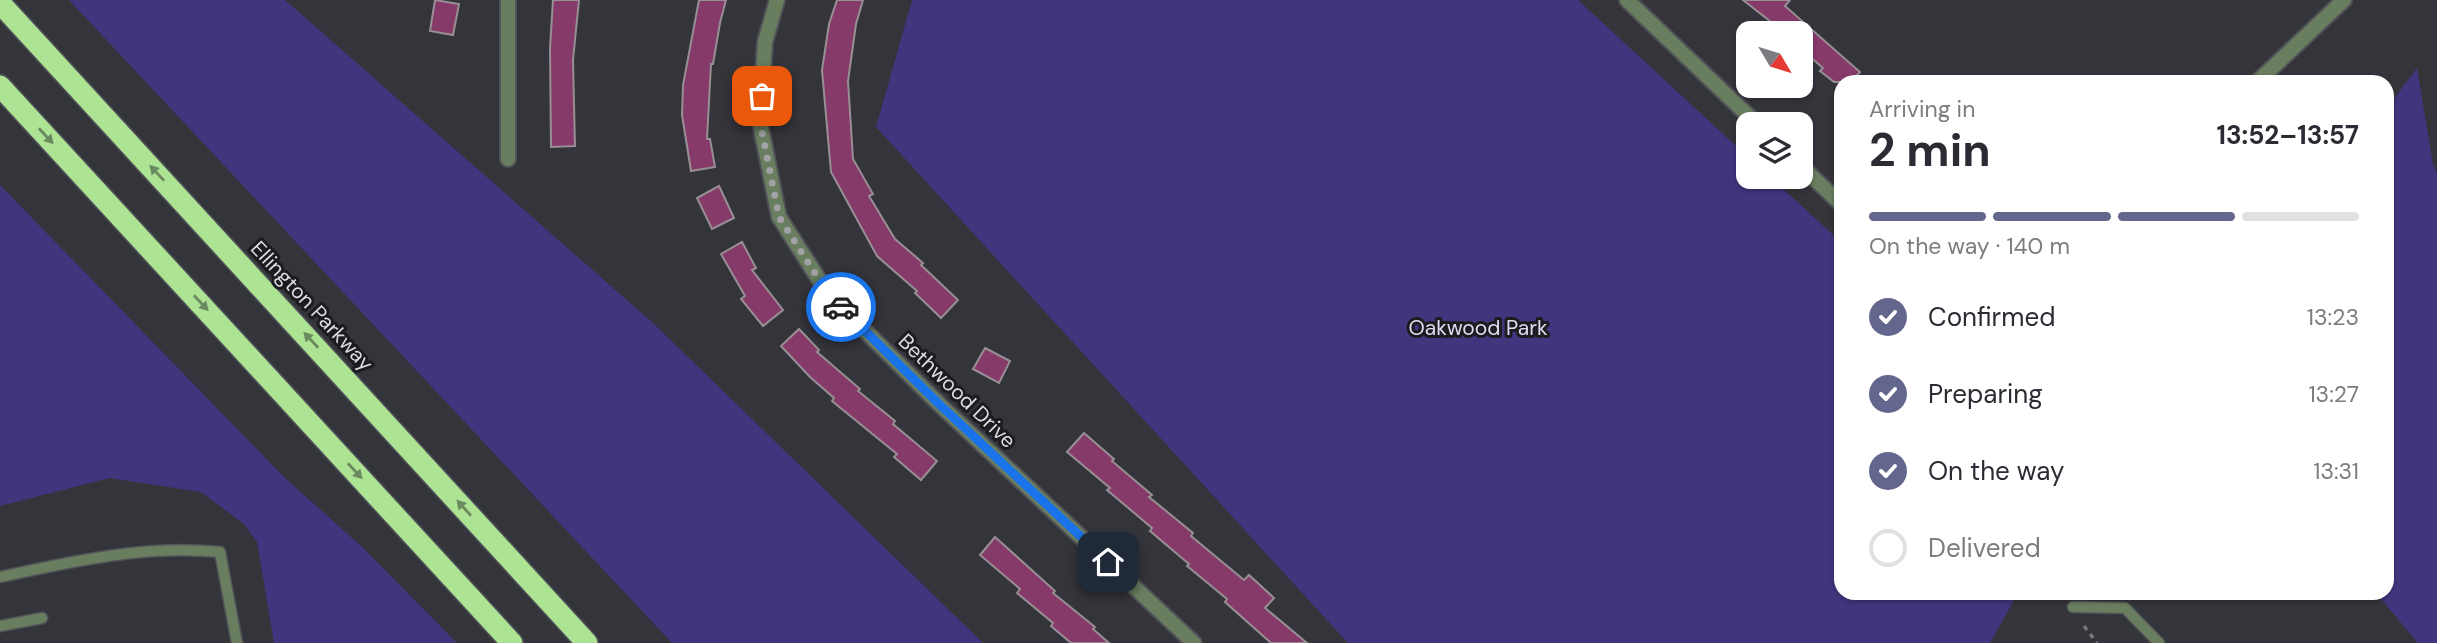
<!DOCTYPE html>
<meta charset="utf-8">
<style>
:root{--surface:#fff;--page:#f7f7f7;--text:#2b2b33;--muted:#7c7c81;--line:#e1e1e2;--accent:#64678d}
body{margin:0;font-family:"DM Sans",sans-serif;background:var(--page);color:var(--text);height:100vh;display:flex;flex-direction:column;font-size:26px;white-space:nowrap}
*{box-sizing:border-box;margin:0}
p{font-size:23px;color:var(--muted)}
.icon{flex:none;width:38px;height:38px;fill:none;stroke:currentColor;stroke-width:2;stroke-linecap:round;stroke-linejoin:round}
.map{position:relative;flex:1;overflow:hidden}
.details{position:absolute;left:1834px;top:75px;width:560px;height:525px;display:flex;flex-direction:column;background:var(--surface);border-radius:21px;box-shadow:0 2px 5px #0004}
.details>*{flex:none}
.needle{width:46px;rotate:128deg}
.buttons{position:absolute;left:1736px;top:21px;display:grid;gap:14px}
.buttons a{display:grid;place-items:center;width:77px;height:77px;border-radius:14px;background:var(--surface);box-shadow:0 2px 5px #0004;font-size:35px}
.pin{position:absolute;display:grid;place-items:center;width:60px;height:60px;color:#fff;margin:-30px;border-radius:14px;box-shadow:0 4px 10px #0006}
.courier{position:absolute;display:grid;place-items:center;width:70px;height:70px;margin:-35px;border:5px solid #1a73e8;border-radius:50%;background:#fff;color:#222;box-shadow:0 2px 9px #0007}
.head em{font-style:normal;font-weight:700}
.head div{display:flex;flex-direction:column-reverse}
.head{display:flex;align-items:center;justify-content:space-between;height:119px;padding:0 35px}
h1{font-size:46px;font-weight:700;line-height:52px}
.bar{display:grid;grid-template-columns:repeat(4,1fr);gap:10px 7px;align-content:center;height:84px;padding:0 35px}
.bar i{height:9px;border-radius:5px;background:var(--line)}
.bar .active{background:var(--accent)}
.bar p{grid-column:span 4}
ol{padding:0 35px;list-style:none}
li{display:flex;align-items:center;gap:21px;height:77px}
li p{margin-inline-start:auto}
li .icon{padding:7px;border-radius:50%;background:var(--accent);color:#fff;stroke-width:4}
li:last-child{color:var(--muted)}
li i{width:38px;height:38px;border:4px solid var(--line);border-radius:50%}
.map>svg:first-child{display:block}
</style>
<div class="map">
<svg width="2437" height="643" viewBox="0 0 2437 643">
<rect width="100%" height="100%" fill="#34343b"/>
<g fill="#41357e">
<path d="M69,0H285L653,323L983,643H672Z"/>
<path d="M912,0H1578L1748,157V177H1770L1841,242V593H2018L1990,643H1348L876,127Z"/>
<path d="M2417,68L2433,164L2437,173V643H2418L2376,593H2387V108Z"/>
<path d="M0,185L285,478L362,547L457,643H274L257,542L244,524L201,492L110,478L0,506Z"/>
</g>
<g fill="#863a6a" stroke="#978f93" stroke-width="2">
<path d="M435,0L459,4L453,35L430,31Z"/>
<path d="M553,0H579L573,60L575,146L551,147L550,48Z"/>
<path d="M699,0H726L720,23L713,64H711L707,139H710L715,167L691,171L682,115L683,85Z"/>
<path d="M837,0H863L856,24L848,81L853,159L873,194L869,196L895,239L923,263L921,265L958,300L941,318L915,293L917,291L877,256L831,172L822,70L829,24Z"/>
<path d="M1743,0H1790L1785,6L1860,72L1851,82H1834L1820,71L1823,68L1801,49V33H1785Z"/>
<path d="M719,186L734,218L712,229L697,198Z"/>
<path d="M742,242L756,268L752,270L783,310L763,326L741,299L745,296L721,254Z"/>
<path d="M799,329L819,350L817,352L860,389L858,391L895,421L893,424L937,461L921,480L894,457L897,454L832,401L834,398L810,377L781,346Z"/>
<path d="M985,348L1010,361L999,383L973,369Z"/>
<path d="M1084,433L1114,459L1112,461L1152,495L1149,497L1193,533L1191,536L1244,580L1249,575L1274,598L1265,608L1307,643H1271L1225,602L1227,599L1187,566L1189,564L1150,531L1152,528L1107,490L1110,488L1067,452Z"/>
<path d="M995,537L1055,591L1053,593L1095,627L1093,629L1109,643H1071L1051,626L1053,623L1017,593L1020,589L980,555Z"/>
</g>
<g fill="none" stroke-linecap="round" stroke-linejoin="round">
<g stroke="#525259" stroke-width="13">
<g id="lane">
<path d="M0,577C73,561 145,545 220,552L237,643"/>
<path d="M2073,607L2125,608L2159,643"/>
<path d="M0,626L42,618"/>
</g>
</g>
<g stroke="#525259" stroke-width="18">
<g id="street">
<path d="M508,0V159"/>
<path d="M777,0L765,42L760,123L779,217L829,295L939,404L1194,643"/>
<path d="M1627,0L1757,124"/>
<path d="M2257,82L2344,0"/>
<path d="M1801,166L1841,204"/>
</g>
</g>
<g stroke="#525259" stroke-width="24">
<g id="highway">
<path d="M0,3L587,643"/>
<path d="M0,86L512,643"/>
</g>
</g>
<path stroke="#76767c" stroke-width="3.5" stroke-dasharray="5 5" stroke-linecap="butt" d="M2084,626L2097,643"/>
<use href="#lane" stroke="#697e5f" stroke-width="10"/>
<use href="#street" stroke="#697e5f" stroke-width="14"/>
<use href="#highway" stroke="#ade493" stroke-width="21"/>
</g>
<defs><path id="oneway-solid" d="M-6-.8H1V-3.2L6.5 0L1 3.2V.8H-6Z" transform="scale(1.75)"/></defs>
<g fill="#6c8a5f">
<use href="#oneway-solid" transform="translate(46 136) rotate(47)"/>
<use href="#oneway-solid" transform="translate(157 173) rotate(-133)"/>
<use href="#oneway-solid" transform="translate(201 303) rotate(47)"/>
<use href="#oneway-solid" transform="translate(311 340) rotate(-133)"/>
<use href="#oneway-solid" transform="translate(355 471) rotate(47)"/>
<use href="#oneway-solid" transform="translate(464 508) rotate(-132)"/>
</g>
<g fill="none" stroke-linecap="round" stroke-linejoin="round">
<path stroke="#a1a1a6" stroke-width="7" stroke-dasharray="0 12.6" d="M762,96L760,122L779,217L829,295L841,307"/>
<path stroke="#1a73e8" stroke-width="9" d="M841,307L939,404L1108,562"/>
</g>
<g text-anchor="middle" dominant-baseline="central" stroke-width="6" stroke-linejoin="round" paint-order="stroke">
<g font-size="21" fill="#dcdce0" stroke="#1c1c1f">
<text transform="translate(312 306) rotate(47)">Ellington Parkway</text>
<text transform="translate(957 391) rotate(44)">Bethwood Drive</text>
</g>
<g font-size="21" fill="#dedef4" stroke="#1c1c1f">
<text x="1478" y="328">Oakwood Park</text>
</g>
</g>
</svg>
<div class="buttons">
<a><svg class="needle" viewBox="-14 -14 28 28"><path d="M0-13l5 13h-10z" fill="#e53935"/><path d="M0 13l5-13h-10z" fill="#7c7c81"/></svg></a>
<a><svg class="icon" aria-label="layers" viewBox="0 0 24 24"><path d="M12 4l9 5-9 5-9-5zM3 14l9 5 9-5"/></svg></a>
</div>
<div class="pin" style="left:762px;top:96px;background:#ea580c"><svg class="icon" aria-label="bag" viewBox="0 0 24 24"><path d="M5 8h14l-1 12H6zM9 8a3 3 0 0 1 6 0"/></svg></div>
<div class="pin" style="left:1108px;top:562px;background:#1f2937"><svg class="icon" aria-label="home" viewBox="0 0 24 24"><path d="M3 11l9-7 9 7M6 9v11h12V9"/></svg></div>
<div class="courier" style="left:841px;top:307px"><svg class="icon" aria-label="car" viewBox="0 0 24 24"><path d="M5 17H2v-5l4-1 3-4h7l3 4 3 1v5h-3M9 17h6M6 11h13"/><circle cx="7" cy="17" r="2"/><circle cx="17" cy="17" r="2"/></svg></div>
<section class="details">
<div class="head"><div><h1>2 min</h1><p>Arriving in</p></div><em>13:52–13:57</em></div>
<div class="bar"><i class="active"></i><i class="active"></i><i class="active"></i><i></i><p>On the way · 140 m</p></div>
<ol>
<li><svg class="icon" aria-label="check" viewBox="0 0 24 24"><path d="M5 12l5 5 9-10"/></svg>Confirmed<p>13:23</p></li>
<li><svg class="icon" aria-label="check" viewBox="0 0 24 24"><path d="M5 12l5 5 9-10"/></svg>Preparing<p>13:27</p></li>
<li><svg class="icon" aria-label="check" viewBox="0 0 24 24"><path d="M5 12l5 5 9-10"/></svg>On the way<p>13:31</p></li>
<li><i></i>Delivered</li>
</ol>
</section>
</div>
